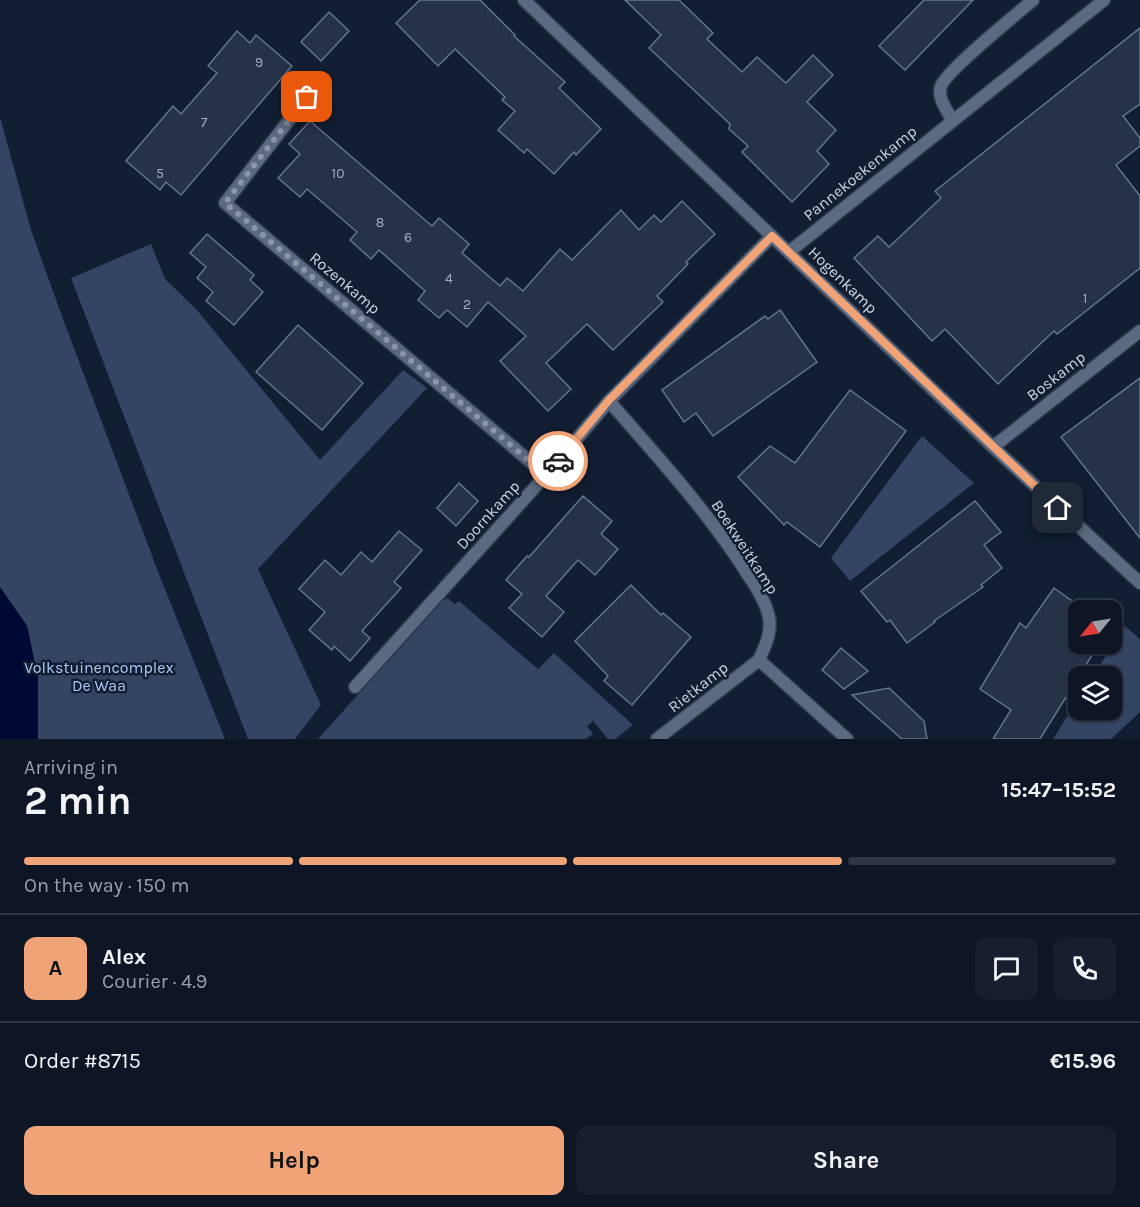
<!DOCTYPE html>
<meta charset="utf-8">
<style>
:root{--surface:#0e1626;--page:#171f2e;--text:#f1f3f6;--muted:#9b9fa7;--line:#2e3543;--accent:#efa377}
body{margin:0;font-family:Karla,sans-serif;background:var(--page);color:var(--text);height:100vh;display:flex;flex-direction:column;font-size:22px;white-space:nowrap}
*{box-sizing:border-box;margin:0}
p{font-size:20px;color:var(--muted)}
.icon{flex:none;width:33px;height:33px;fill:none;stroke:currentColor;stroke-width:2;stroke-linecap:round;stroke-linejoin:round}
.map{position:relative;height:739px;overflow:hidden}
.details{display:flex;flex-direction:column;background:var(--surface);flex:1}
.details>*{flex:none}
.needle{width:39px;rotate:240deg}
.controls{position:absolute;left:1068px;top:600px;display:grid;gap:12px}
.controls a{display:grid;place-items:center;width:54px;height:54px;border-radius:12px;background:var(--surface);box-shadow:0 2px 4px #0004,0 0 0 2px var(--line);font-size:30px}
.pin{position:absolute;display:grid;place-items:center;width:51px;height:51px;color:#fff;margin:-26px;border-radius:12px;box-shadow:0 3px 9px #0006}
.courier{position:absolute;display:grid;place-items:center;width:60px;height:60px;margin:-30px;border:4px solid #efa377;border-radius:50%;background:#fff;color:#222;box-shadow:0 2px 8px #0007}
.head em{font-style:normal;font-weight:700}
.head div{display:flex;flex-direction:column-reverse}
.head{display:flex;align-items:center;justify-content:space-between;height:102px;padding:0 24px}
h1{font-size:39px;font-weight:700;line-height:45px}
.bar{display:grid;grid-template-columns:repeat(4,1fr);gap:9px 6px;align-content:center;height:72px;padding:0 24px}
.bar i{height:8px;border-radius:4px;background:var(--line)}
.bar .selected{background:var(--accent)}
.bar p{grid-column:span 4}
.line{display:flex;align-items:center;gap:15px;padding:0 24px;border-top:2px solid var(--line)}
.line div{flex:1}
.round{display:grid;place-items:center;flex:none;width:63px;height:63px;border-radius:12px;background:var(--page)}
.action{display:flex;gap:12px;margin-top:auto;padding:12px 24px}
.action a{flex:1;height:69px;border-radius:12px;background:var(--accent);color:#111;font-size:24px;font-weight:700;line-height:69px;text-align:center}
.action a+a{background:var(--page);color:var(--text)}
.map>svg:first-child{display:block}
</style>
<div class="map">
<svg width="1140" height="739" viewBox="0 0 1140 739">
<rect width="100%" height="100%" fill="#121e32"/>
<g fill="#334563">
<path d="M0,117L31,230L63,319L157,569L225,739H38V678L27,626L0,587Z"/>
<path d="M151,244L165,279L197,310L320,460L403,370L427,388L258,569L321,705L295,739H248L71,278Z"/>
<path d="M922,436L974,483L850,581L831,558Z"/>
<path d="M447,598L455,604L459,601L538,669L554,653L633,725L615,739H608L593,721L587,726L593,734L586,739H318L442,601Z"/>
<path d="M1125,626L1140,639V712L1111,739H1053L1078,699V710H1112V676H1093Z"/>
</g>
<path fill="#000834" d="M0,587L27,626L38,678V739H0Z"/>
<g fill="#253248" stroke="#65748d" stroke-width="1.5">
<path d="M420,0H480L515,35L514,36L565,82L559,88L601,129L576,155L574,152L554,174L527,149L524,153L498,130L515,111L502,100L505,97L455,49L438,66L396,23Z"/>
<path d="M625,0H679L713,33L707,39L742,72L757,57L786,83L813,55L833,75L807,102L836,130L817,151L829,164L792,202L742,152L748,146L729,129L730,124L649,48L661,35Z"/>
<path d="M924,0H973L905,70L879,46Z"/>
<path d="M329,12L349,31L321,61L301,42Z"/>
<path d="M1140,28V104L1123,116L1140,138V146L1116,165L1140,196V268L1057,334L1054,331L998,384L945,329L932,341L854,258L878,236L889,247L941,198L935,191Z"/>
<path d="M237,31L250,43L256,35L292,66L181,195L166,182L160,190L126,161L173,106L181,114L217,73L208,66Z"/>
<path d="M310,121L432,226L439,218L469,244L462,253L500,286L507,278L523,291L560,249L572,260L621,210L639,230L654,215L661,222L682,201L715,234L686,262L688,264L657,296L663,302L613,350L587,324L546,363L571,389L548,411L500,361L526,336L488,302L467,327L447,310L439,318L418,300L425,291L379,250L371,259L350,240L357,232L307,189L300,197L278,178L300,154L289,144Z"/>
<path d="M207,234L254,275L250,280L263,292L234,325L206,301L213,292L197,278L206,267L190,253Z"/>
<path d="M780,310L817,362L713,436L696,413L684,422L662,390L765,316L768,319Z"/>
<path d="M298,325L363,383L322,430L256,372Z"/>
<path d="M1140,378V538L1061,437Z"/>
<path d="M850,390L906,431L820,547L787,522L784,525L738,477L770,446L795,463Z"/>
<path d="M459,483L478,501L456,526L437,508Z"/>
<path d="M583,496L612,521L601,534L618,549L595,575L578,560L546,596L564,612L542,637L509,608L522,594L506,580L527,556L529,557Z"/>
<path d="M975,501L1001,532L984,545L1002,568L981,585L983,587L934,621L935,622L907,643L890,620L887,622L861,591Z"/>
<path d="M399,531L422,550L394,582L401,588L362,631L370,638L350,661L334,646L332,650L309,630L325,612L299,589L325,560L341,575L361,552L372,562Z"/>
<path d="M631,585L661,615L663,613L691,637L632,705L604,681L608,676L575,641Z"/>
<path d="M1054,588L1078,605L1080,603L1092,610H1078V644H1099L1040,739H993L1011,710L980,689L1020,623L1026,628Z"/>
<path d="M841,648L868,671L844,689L822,670Z"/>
<path d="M889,688L924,721L927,739H902L852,695Z"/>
</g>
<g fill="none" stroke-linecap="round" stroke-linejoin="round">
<g stroke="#2c384b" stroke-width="15">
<g id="street">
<path d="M524,0L993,447L1140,583"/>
<path d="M307,97L225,203L546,475"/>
<path d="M952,120C947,110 937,98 941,86C947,70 1017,14 1033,0"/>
<path d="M789,252L1104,0"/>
<path d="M609,401C655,454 702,505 741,564C751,580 765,598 769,617C772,633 765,646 759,660L847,739"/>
<path d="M993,447L1140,331"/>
<path d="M355,687L546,475L609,401L772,236"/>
<path d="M657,739L759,660"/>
</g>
</g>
<use href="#street" stroke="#5c6a81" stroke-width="12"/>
</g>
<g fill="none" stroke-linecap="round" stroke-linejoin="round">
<path stroke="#8c96a6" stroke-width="6" stroke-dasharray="0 10.8" d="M307,97L225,203L546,475L558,461"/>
<path stroke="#efa377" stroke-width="8" d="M558,461L609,400L772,236L1058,508"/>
</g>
<g text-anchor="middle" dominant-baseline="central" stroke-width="5" stroke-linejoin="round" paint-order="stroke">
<g font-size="14" fill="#a4adbd">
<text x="259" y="62">9</text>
<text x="204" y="122">7</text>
<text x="160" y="173">5</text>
<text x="338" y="173">10</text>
<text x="380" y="222">8</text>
<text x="408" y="237">6</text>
<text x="449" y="278">4</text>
<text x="1085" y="298">1</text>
<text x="467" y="304">2</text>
</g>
<g font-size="16" fill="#ced6e4" stroke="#121e32">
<text transform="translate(860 173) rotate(-39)">Pannekoekenkamp</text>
<text transform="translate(843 280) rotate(44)">Hogenkamp</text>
<text transform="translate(345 283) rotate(40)">Rozenkamp</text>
<text transform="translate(1056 376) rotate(-38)">Boskamp</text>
<text transform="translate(488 515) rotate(-48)">Doornkamp</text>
<text transform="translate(745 547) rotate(57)">Boekweitkamp</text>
<text transform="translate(698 687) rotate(-38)">Rietkamp</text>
</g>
<g font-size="16" fill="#acc8f6" stroke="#121e32">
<text x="99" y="667">Volkstuinencomplex<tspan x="99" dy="18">De Waa</tspan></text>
</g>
</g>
</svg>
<div class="controls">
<a><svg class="needle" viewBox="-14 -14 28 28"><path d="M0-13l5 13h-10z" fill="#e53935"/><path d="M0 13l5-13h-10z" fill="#9b9fa7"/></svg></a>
<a><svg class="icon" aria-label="layers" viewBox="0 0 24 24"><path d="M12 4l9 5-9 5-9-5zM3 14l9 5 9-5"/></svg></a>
</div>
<div class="pin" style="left:307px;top:97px;background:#ea580c"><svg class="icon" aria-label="bag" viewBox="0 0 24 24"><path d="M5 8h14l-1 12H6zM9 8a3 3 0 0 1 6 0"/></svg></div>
<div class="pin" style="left:1058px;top:508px;background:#1f2937"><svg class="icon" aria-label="home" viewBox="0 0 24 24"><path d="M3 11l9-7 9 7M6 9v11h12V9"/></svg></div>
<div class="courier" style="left:558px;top:461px"><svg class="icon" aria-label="car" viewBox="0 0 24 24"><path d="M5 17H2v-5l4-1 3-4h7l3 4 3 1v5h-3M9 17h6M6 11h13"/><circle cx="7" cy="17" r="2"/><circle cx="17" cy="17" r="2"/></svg></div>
</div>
<section class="details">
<div class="head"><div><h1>2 min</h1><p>Arriving in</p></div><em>15:47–15:52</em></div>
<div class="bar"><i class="selected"></i><i class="selected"></i><i class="selected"></i><i></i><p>On the way · 150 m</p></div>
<div class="line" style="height:108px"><b class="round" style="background:var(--accent);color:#111">A</b><div><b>Alex</b><p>Courier · 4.9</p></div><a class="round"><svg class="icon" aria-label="chat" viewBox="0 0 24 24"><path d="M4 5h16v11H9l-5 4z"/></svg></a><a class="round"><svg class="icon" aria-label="phone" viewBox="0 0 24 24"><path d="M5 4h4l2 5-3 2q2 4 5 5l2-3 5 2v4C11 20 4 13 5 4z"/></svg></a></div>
<div class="line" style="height:78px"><div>Order #8715</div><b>€15.96</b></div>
<div class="action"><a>Help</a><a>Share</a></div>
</section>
